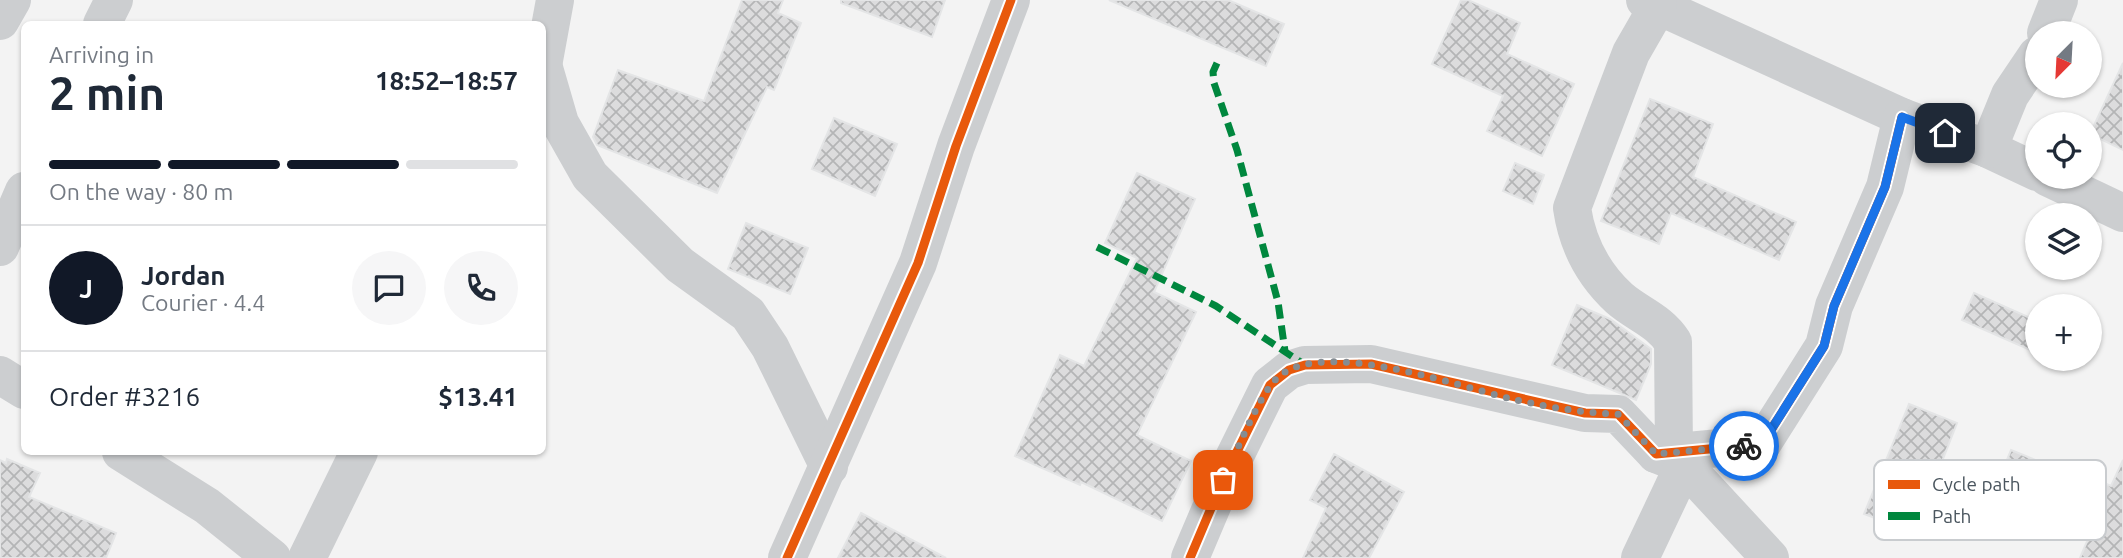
<!DOCTYPE html>
<meta charset="utf-8">
<style>
:root{--surface:#fff;--page:#f6f6f7;--text:#1f2937;--muted:#747a83;--line:#e0e1e3;--accent:#111827}
body{margin:0;font-family:Ubuntu,sans-serif;background:var(--page);color:var(--text);height:100vh;display:flex;flex-direction:column;font-size:26px;white-space:nowrap}
*{box-sizing:border-box;margin:0}
p{font-size:23px;color:var(--muted)}
.icon{flex:none;width:38px;height:38px;fill:none;stroke:currentColor;stroke-width:2;stroke-linecap:round;stroke-linejoin:round}
.map{position:relative;flex:1;overflow:hidden}
.sheet{position:absolute;left:21px;top:21px;width:525px;height:434px;display:flex;flex-direction:column;background:var(--surface);border-radius:10px;box-shadow:0 2px 5px #0004}
.sheet>*{flex:none}
.needle{width:46px;rotate:204deg}
.controls{position:absolute;left:2025px;top:21px;display:grid;gap:14px}
.controls a{display:grid;place-items:center;width:77px;height:77px;border-radius:50%;background:var(--surface);box-shadow:0 2px 5px #0004;font-size:35px}
.pin{position:absolute;display:grid;place-items:center;width:60px;height:60px;color:#fff;margin:-30px;border-radius:14px;box-shadow:0 4px 10px #0006}
.courier{position:absolute;display:grid;place-items:center;width:70px;height:70px;margin:-35px;border:5px solid #1a73e8;border-radius:50%;background:#fff;color:#222;box-shadow:0 2px 9px #0007}
.head em{font-style:normal;font-weight:700}
.head div{display:flex;flex-direction:column-reverse}
.head{display:flex;align-items:center;justify-content:space-between;height:119px;padding:0 28px}
h1{font-size:46px;font-weight:700;line-height:52px}
.bar{display:grid;grid-template-columns:repeat(4,1fr);gap:10px 7px;align-content:center;height:84px;padding:0 28px}
.bar i{height:9px;border-radius:5px;background:var(--line)}
.bar .active{background:var(--accent)}
.bar p{grid-column:span 4}
.line{display:flex;align-items:center;gap:18px;padding:0 28px;border-top:2px solid var(--line)}
.line div{flex:1}
.round{display:grid;place-items:center;flex:none;width:74px;height:74px;border-radius:37px;background:var(--page)}
.map>svg:first-child{display:block}
</style>
<div class="map">
<svg width="2123" height="558" viewBox="0 0 2123 558">
<defs>
<pattern id="building-cross-hatch" width="8" height="8" patternUnits="userSpaceOnUse" patternTransform="scale(1.75)"><rect width="8" height="8" fill="#dcdcdd"/><path d="M0 0l8 8M0 8l8-8" fill="none" stroke="#b4b5b6"/></pattern>
</defs>
<rect width="100%" height="100%" fill="#f3f3f3"/>
<g fill="url(#building-cross-hatch)" stroke="#e4e5e6" stroke-width="2">
<path d="M742,0H783L778,13L801,23L774,90L767,87L717,193L597,145L593,137L618,70L704,101Z"/>
<path d="M841,0H945L932,37L841,3Z"/>
<path d="M1109,0H1228L1284,24L1266,66Z"/>
<path d="M1461,0H1468L1520,23L1507,54L1574,84L1542,156L1487,131L1503,96L1432,64Z"/>
<path d="M2123,63V150L2090,134Z"/>
<path d="M1650,99L1713,124L1693,177L1796,222L1779,260L1671,213L1659,244L1601,221Z"/>
<path d="M834,118L897,144L875,196L812,169Z"/>
<path d="M1515,163L1544,175L1533,204L1503,191Z"/>
<path d="M1137,173L1195,199L1154,292L1196,312L1137,435L1191,461L1162,521L1081,482L1080,485L1015,456L1060,355L1084,366L1137,258L1105,243Z"/>
<path d="M746,223L808,248L790,294L728,269Z"/>
<path d="M1974,293L2037,321V353L1962,320Z"/>
<path d="M1577,305L1610,319L1651,349V364L1636,400L1552,365Z"/>
<path d="M1909,404L1957,423L1914,533L1864,514Z"/>
<path d="M2011,450L2077,477L2079,472L2111,486L2123,460V558H2080L2096,520L1999,479Z"/>
<path d="M1334,454L1404,492L1369,558H1303L1326,508L1310,500Z"/>
<path d="M7,459L40,473L29,497L116,533L106,558H0V460L6,463Z"/>
<path d="M861,513L946,558H838Z"/>
</g>
<g fill="none" stroke-linecap="round" stroke-linejoin="round">
<g stroke="#ccced0" stroke-width="38">
<path d="M1645,0L1902,117L1988,149L2037,172"/>
<path d="M1658,6L1631,53L1572,208C1577,242 1592,273 1619,298C1637,314 1659,320 1673,342L1674,454"/>
<path d="M0,21L12,0"/>
<path d="M102,24L114,0"/>
<path d="M2046,33L2059,0"/>
<path d="M544,68L560,123L590,176L680,265L748,314L770,347L829,467"/>
<path d="M542,71L555,0"/>
<path d="M1988,149L2010,95L2037,55"/>
<path d="M2047,177L2123,213"/>
<path d="M0,247L24,191"/>
<path d="M0,375L24,390"/>
<path d="M121,452L207,506L272,558"/>
<path d="M1656,454L1684,465L1770,558"/>
<path d="M307,558L359,452"/>
<path d="M787,558L918,263L956,146L1011,0"/>
<path d="M1190,558L1223,480L1270,385L1289,370L1305,365L1371,364L1585,413L1618,414L1656,454L1762,444L1824,346L1834,306L1885,187L1902,117"/>
<path d="M1640,558L1684,465"/>
</g>
<g stroke="#00873e" stroke-width="7" stroke-dasharray="14 7" stroke-linecap="butt">
<path d="M1217,63L1213,72L1214,83L1237,150L1278,302L1285,351"/>
<path d="M1097,247L1216,306L1305,365"/>
</g>
<g stroke="#fff" stroke-width="13">
<g id="cycleway">
<path d="M787,558L918,263L956,146L1011,0"/>
<path d="M1190,558L1223,480L1270,385L1289,370L1305,365L1371,364L1585,413L1618,414L1656,454L1762,444L1824,346L1834,306L1885,187L1902,117"/>
</g>
</g>
<use href="#cycleway" stroke="#e8590c" stroke-width="9"/>
</g>
<g fill="none" stroke-linecap="round" stroke-linejoin="round">
<path stroke="#858c92" stroke-width="7" stroke-dasharray="0 12.6" d="M1223,480C1236,454 1259,394 1278,377C1323,337 1460,387 1512,399C1547,407 1582,413 1618,414L1656,454L1744,446"/>
<path stroke="#1a73e8" stroke-width="9" d="M1744,446L1762,444L1824,346L1834,306L1885,187L1902,117L1945,133"/>
</g>
<rect x="1874" y="460" width="232" height="80" rx="10" fill="#fff" stroke="#c9cccf" stroke-width="2"/>
<rect x="1888" y="480" width="32" height="9" fill="#e8590c"/>
<rect x="1888" y="512" width="32" height="8" fill="#00873e"/>
<g font-size="19" fill="#4a555e">
<text x="1932" y="491">Cycle path</text>
<text x="1932" y="523">Path</text>
</g>
</svg>
<div class="controls">
<a><svg class="needle" viewBox="-14 -14 28 28"><path d="M0-13l5 13h-10z" fill="#e53935"/><path d="M0 13l5-13h-10z" fill="#747a83"/></svg></a>
<a><svg class="icon" aria-label="locate" viewBox="0 0 24 24"><circle cx="12" cy="12" r="6"/><path d="M12 2v4M12 18v4M2 12h4M18 12h4"/></svg></a>
<a><svg class="icon" aria-label="layers" viewBox="0 0 24 24"><path d="M12 4l9 5-9 5-9-5zM3 14l9 5 9-5"/></svg></a>
<a>+</a>
</div>
<div class="pin" style="left:1223px;top:480px;background:#ea580c"><svg class="icon" aria-label="bag" viewBox="0 0 24 24"><path d="M5 8h14l-1 12H6zM9 8a3 3 0 0 1 6 0"/></svg></div>
<div class="pin" style="left:1945px;top:133px;background:#1f2937"><svg class="icon" aria-label="home" viewBox="0 0 24 24"><path d="M3 11l9-7 9 7M6 9v11h12V9"/></svg></div>
<div class="courier" style="left:1744px;top:446px"><svg class="icon" aria-label="bike" viewBox="0 0 24 24"><circle cx="6" cy="16" r="4"/><circle cx="18" cy="16" r="4"/><path d="M6 16l4-8h5l3 8M10 8l3 8H6M13 5h3"/></svg></div>
<section class="sheet">
<div class="head"><div><h1>2 min</h1><p>Arriving in</p></div><em>18:52–18:57</em></div>
<div class="bar"><i class="active"></i><i class="active"></i><i class="active"></i><i></i><p>On the way · 80 m</p></div>
<div class="line" style="height:126px"><b class="round" style="background:var(--accent);color:#fff">J</b><div><b>Jordan</b><p>Courier · 4.4</p></div><a class="round"><svg class="icon" aria-label="chat" viewBox="0 0 24 24"><path d="M4 5h16v11H9l-5 4z"/></svg></a><a class="round"><svg class="icon" aria-label="phone" viewBox="0 0 24 24"><path d="M5 4h4l2 5-3 2q2 4 5 5l2-3 5 2v4C11 20 4 13 5 4z"/></svg></a></div>
<div class="line" style="height:91px"><div>Order #3216</div><b>$13.41</b></div>
</section>
</div>
